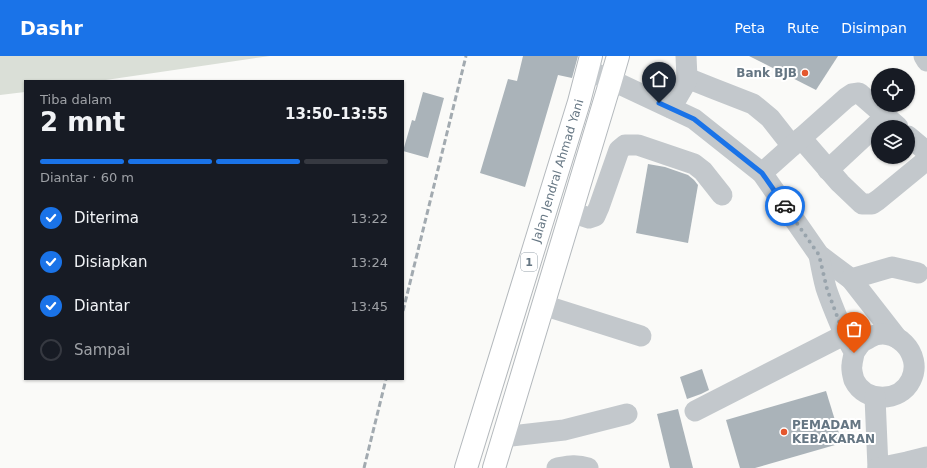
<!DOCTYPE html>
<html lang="id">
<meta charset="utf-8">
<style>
:root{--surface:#171b24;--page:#242831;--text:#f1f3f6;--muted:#9ea1a6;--line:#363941;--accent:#1a73e8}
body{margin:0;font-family:"DejaVu Sans",sans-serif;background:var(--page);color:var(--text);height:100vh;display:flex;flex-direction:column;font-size:15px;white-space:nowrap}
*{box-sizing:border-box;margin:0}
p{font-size:13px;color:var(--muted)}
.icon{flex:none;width:22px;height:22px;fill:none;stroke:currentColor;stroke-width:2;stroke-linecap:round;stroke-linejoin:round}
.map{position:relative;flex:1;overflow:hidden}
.sheet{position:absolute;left:24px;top:24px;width:380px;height:300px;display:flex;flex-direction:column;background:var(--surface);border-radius:0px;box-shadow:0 1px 3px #0004}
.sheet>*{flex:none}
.fabs{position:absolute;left:871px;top:12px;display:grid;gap:8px}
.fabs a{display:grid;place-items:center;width:44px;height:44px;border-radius:50%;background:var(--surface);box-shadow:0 1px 3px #0004;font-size:20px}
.pin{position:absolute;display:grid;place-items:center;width:34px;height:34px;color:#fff;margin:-41px -17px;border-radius:50% 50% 50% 0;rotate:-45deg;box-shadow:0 0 4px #0007}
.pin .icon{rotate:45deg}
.courier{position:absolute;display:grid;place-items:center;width:40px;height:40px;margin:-20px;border:3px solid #1a73e8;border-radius:50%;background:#fff;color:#222;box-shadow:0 1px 5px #0007}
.headline em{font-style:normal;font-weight:700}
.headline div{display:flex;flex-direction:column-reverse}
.headline{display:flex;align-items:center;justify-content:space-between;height:68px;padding:0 16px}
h1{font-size:26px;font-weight:700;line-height:30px}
.bar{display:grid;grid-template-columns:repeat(4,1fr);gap:6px 4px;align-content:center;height:48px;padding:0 16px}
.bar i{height:5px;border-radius:3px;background:var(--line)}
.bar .on{background:var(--accent)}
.bar p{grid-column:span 4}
ol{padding:0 16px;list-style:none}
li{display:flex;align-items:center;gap:12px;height:44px}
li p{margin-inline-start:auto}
li .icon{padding:4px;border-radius:50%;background:var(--accent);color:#fff;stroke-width:4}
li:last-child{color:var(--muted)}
li i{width:22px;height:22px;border:2px solid var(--line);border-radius:50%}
header{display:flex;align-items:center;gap:24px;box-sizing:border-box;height:56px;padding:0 20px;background:var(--accent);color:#fff}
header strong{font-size:19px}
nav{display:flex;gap:22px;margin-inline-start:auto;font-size:14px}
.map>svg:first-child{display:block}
</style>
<header>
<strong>Dashr</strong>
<nav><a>Peta</a><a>Rute</a><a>Disimpan</a></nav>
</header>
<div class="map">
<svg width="927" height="412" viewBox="0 0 927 412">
<rect width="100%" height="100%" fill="#fafaf8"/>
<path fill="#dadfd7" d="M0,0H270L99,25H25V36L0,39Z"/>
<g fill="#aab3b9">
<path d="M523,0H578L572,22L558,19L525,131L480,117L508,23L517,25Z"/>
<path d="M749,0H838L816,34Z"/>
<path d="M423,36L444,42L428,102L403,95L412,64L415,65Z"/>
<path d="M648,108L665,111L688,119L694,124L698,129L688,187L636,177Z"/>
<path d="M702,313L709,334L701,338L687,343L680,321Z"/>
<path d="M826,335L842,387L755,412H740L726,364Z"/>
<path d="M678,353L693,412H670L657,358Z"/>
</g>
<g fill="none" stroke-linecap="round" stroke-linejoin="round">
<g stroke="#b4b9bd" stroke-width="24">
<g id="highway">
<path id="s1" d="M466,412L579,46L591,0"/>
<path d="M494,412L611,24L618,0"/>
</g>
</g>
<g stroke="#c3c8cc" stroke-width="21">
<path d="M924,0L927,5"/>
<path d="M587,14L611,24L694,63L762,117L819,199L851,223L897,282"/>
<path d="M687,22L712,32L753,48L770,62L792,90"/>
<path d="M671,52L685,28L687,22L686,0"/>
<path d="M908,80L926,95L927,99"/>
<path d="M801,82L840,127L862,148H872L878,144L923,107L927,102"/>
<path d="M828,114L886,60"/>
<path d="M762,117L846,42L852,38L859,37L898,71"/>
<path d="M571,156L589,162L595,160L599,151L619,94L625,89H638L694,108L703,115L722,139"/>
<path d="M819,199C821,210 823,221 826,232C831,247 837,261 843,275C845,281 853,292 854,297C854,300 852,305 852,309C851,313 853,320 854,324C865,347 900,347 911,324C924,298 894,267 869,282C866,284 863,285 861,287C858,290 856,294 854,297"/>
<path d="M851,223L892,211L918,217"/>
<path d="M543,249L641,280"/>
<path d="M875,341L878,412"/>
<path d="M695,355L844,279"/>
<path d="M503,381L564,374L627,358"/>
<path d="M557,412C568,410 576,408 588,412"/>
<path d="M878,412L907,406L927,401"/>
</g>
<use href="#highway" stroke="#fff" stroke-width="22"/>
<g stroke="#a2aab0" stroke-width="3" stroke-dasharray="6 3" stroke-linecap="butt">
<path d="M403,255L466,0"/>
<path d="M364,412L386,323"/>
</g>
</g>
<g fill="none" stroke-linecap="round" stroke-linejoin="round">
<path stroke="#99a4ac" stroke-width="4" stroke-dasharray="0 7.2" d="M785,150L819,199L827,233L844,279L854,297"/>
<path stroke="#1a73e8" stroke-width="5" d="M659,47L694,63L762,117L785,150"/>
</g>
<g fill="#e4572e" stroke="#fff" stroke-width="1.5">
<circle cx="805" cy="17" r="4"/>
<circle cx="784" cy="376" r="4"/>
</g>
<g text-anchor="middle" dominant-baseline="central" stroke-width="4" stroke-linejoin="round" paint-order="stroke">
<rect fill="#fff" stroke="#939fa8" stroke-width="1" x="521" y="197" width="16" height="18" rx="3"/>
<g font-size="11" font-weight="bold" fill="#657683">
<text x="529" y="206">1</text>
</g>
<g font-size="12" font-weight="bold" fill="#657683" stroke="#fff" text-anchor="end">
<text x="797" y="17">Bank BJB</text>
<text x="792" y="369" text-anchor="start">PEMADAM<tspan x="792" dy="14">KEBAKARAN</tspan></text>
</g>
<g font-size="12" fill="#657683" stroke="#fff">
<text stroke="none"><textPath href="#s1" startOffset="311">Jalan Jendral Ahmad Yani</textPath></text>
</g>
</g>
</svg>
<div class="fabs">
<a><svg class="icon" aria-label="locate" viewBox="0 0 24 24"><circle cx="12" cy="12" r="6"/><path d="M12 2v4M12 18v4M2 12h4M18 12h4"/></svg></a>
<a><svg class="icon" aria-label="layers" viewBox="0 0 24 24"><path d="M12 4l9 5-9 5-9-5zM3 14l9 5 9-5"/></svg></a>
</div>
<div class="pin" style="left:854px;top:297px;background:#ea580c"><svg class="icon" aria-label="bag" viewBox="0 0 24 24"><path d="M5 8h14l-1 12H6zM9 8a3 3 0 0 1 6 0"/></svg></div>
<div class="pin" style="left:659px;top:47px;background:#1f2937"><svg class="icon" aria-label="home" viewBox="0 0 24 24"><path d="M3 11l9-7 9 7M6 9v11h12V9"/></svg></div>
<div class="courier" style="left:785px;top:150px"><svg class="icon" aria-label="car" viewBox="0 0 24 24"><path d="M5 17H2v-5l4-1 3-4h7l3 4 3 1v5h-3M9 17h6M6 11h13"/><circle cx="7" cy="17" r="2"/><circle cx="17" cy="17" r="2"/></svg></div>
<section class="sheet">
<div class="headline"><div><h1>2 mnt</h1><p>Tiba dalam</p></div><em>13:50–13:55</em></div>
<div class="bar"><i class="on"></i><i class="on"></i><i class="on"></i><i></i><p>Diantar · 60 m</p></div>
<ol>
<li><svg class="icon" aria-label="check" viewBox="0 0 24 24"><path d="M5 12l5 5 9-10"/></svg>Diterima<p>13:22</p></li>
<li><svg class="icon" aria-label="check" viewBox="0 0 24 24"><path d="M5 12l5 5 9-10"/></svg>Disiapkan<p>13:24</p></li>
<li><svg class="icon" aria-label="check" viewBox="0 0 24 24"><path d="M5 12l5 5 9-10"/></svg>Diantar<p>13:45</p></li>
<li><i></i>Sampai</li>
</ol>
</section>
</div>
